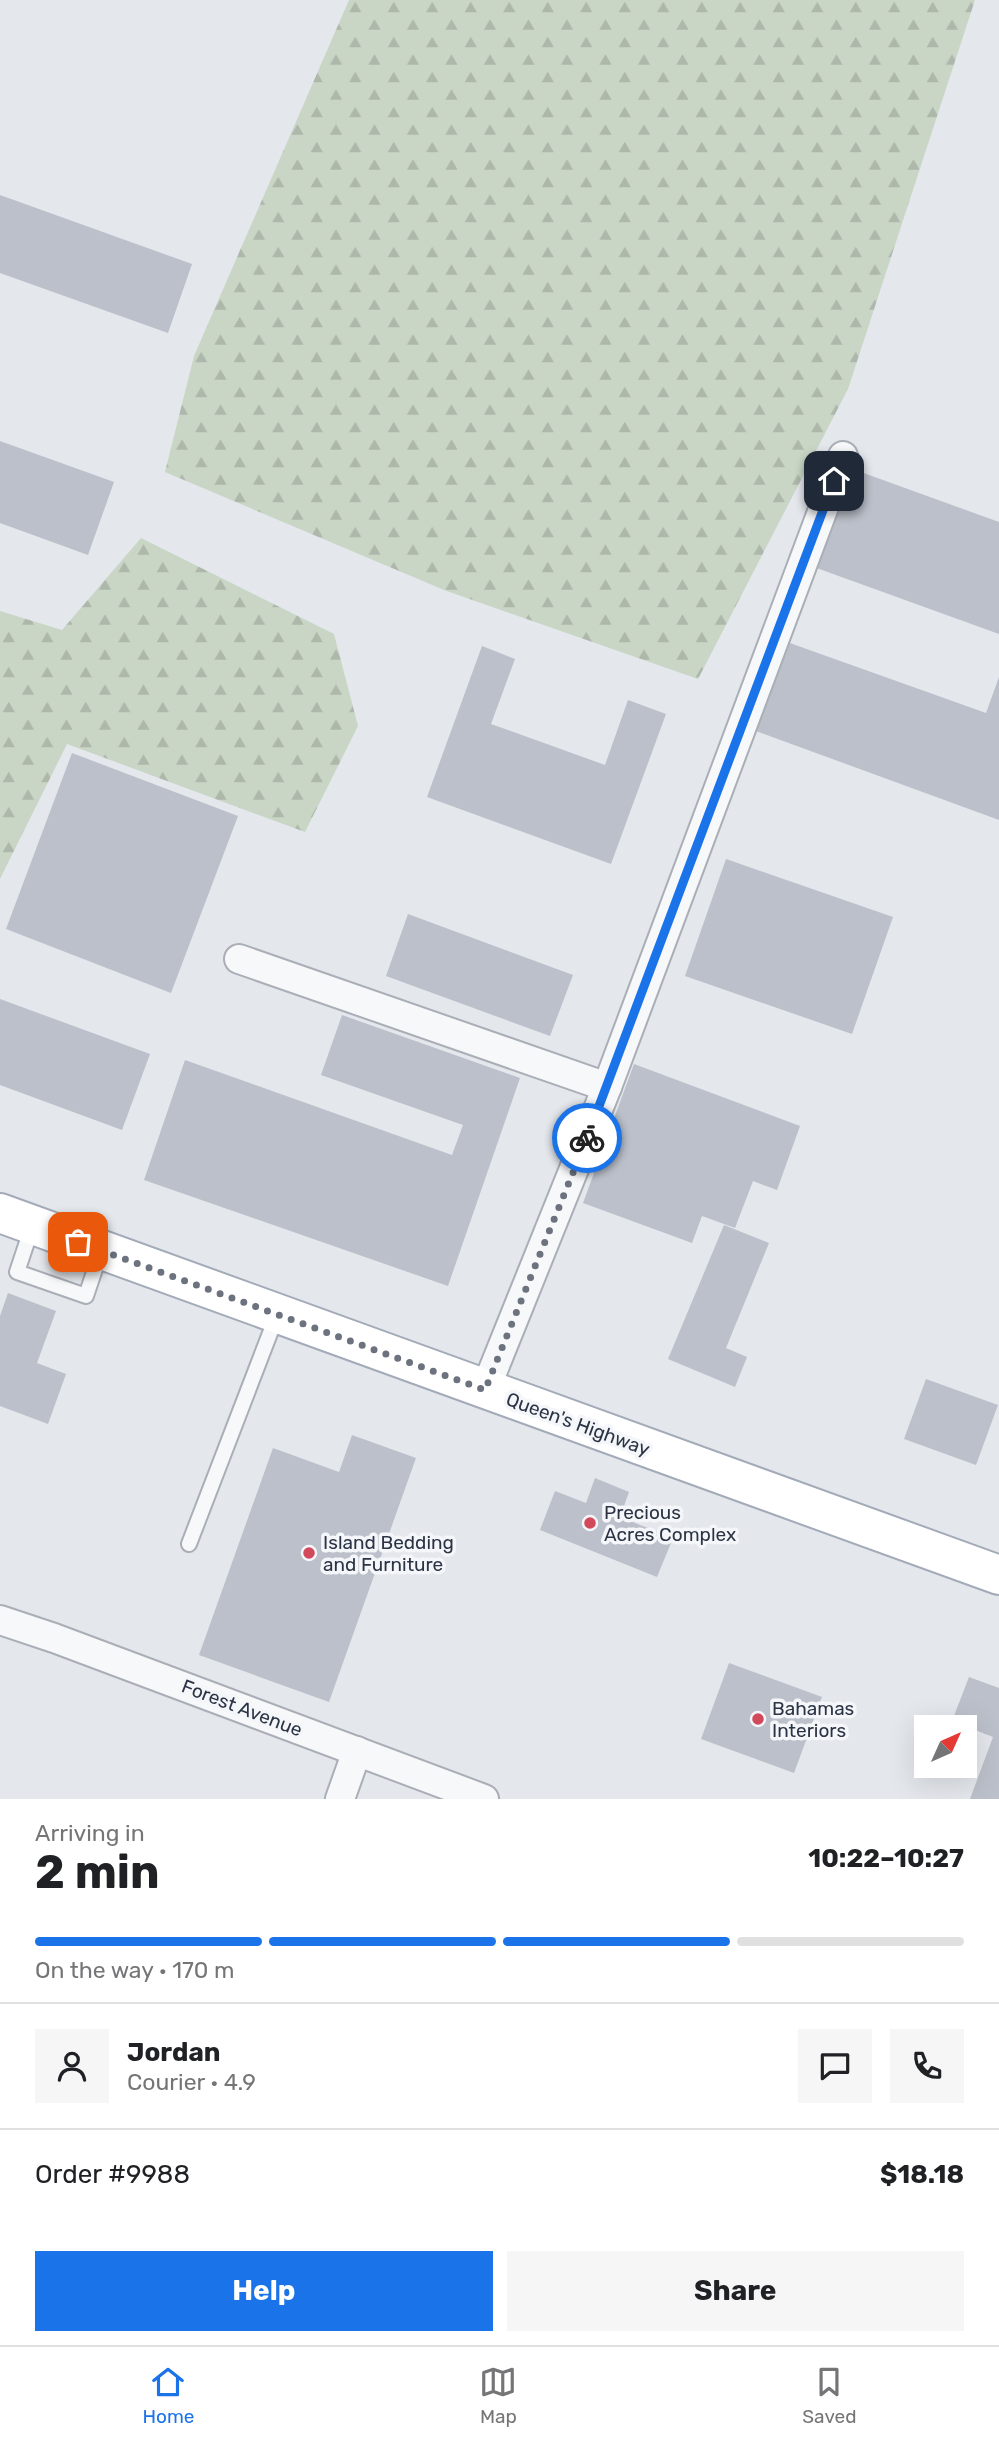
<!DOCTYPE html>
<meta charset="utf-8">
<style>
:root{--surface:#fff;--page:#f6f6f6;--text:#202124;--muted:#757577;--line:#e0e0e0;--accent:#1a73e8}
body{margin:0;font-family:Rubik,sans-serif;background:var(--page);color:var(--text);height:100vh;display:flex;flex-direction:column;font-size:26px;white-space:nowrap}
*{box-sizing:border-box;margin:0}
p{font-size:23px;color:var(--muted)}
.icon{flex:none;width:38px;height:38px;fill:none;stroke:currentColor;stroke-width:2;stroke-linecap:round;stroke-linejoin:round}
.map{position:relative;height:1799px;overflow:hidden}
.drawer{display:flex;flex-direction:column;background:var(--surface);flex:1}
.drawer>*{flex:none}
.needle{width:46px;rotate:45deg}
.buttons{position:absolute;left:914px;top:1715px;display:grid;gap:14px}
.buttons a{display:grid;place-items:center;width:63px;height:63px;border-radius:0px;background:var(--surface);box-shadow:0 7px 28px #0002;font-size:35px}
.pin{position:absolute;display:grid;place-items:center;width:60px;height:60px;color:#fff;margin:-30px;border-radius:14px;box-shadow:0 4px 10px #0006}
.courier{position:absolute;display:grid;place-items:center;width:70px;height:70px;margin:-35px;border:5px solid #1a73e8;border-radius:50%;background:#fff;color:#222;box-shadow:0 2px 9px #0007}
.summary em{font-style:normal;font-weight:700}
.summary div{display:flex;flex-direction:column-reverse}
.summary{display:flex;align-items:center;justify-content:space-between;height:119px;padding:0 35px}
h1{font-size:46px;font-weight:700;line-height:52px}
.bar{display:grid;grid-template-columns:repeat(4,1fr);gap:10px 7px;align-content:center;height:84px;padding:0 35px}
.bar i{height:9px;border-radius:5px;background:var(--line)}
.bar .current{background:var(--accent)}
.bar p{grid-column:span 4}
.line{display:flex;align-items:center;gap:18px;padding:0 35px;border-top:2px solid var(--line)}
.line div{flex:1}
.round{display:grid;place-items:center;flex:none;width:74px;height:74px;border-radius:0px;background:var(--page)}
.cta{display:flex;gap:14px;margin-top:auto;padding:14px 35px}
.cta a{flex:1;height:80px;border-radius:0px;background:var(--accent);color:#fff;font-size:28px;font-weight:700;line-height:80px;text-align:center}
.cta a+a{background:var(--page);color:var(--text)}
.menu{display:flex;justify-content:space-around;align-items:center;height:98px;border-top:2px solid var(--line);background:var(--surface);font-size:19px;color:var(--muted)}
.menu a{display:grid;justify-items:center;gap:4px}
.menu .current{color:var(--accent)}
.map>svg:first-child{display:block}
</style>
<div class="map">
<svg width="999" height="1799" viewBox="0 0 999 1799">
<defs>
<pattern id="forest-firs" width="22" height="20" patternUnits="userSpaceOnUse" patternTransform="scale(1.75)"><rect width="22" height="20" fill="#c9d6c5"/><path d="M5 1l3.5 6h-7zM16 11l3.5 6h-7z" fill="#adb8ab"/></pattern>
</defs>
<rect width="100%" height="100%" fill="#e4e7ec"/>
<g fill="url(#forest-firs)">
<path d="M349,0H975L848,389L698,679L444,590L165,472L194,356Z"/>
<path d="M141,538L334,634L358,726L305,832L67,744L0,879V611L62,630Z"/>
</g>
<g fill="#bbc0ca">
<path d="M0,195L192,264L168,333L0,273Z"/>
<path d="M0,441L114,482L88,555L0,523Z"/>
<path d="M847,467L999,522V634L811,566Z"/>
<path d="M787,642L986,713L999,677V820L756,731Z"/>
<path d="M482,646L515,659L491,724L605,765L628,700L666,714L611,864L427,797Z"/>
<path d="M72,753L238,816L171,993L6,929Z"/>
<path d="M726,859L893,917L852,1034L685,976Z"/>
<path d="M408,914L573,975L550,1036L386,976Z"/>
<path d="M0,999L150,1054L122,1130L0,1085Z"/>
<path d="M342,1015L520,1078L448,1286L144,1180L185,1060L452,1155L463,1125L321,1075Z"/>
<path d="M634,1064L800,1126L777,1190L753,1181L735,1228L702,1216L692,1243L583,1203Z"/>
<path d="M724,1225L769,1243L726,1348L747,1357L735,1387L668,1359Z"/>
<path d="M8,1293L56,1311L37,1363L66,1374L48,1424L0,1406V1316Z"/>
<path d="M926,1379L998,1405L976,1465L904,1439Z"/>
<path d="M352,1435L416,1458L329,1702L199,1655L273,1448L339,1472Z"/>
<path d="M595,1478L629,1492L620,1517L673,1538L657,1577L540,1530L555,1491L586,1503Z"/>
<path d="M729,1663L822,1697L794,1773L701,1739Z"/>
<path d="M969,1677L999,1688V1799H970L993,1737L952,1721Z"/>
</g>
<g fill="none" stroke-linecap="round" stroke-linejoin="round">
<g stroke="#a9aeb7" stroke-width="18">
<g id="lane">
<path d="M32,1227L17,1272L86,1296L101,1251"/>
<path d="M189,1544L277,1315"/>
</g>
</g>
<g stroke="#a9aeb7" stroke-width="32">
<g id="street">
<path d="M239,959L607,1087"/>
<path d="M485,1390L607,1087L843,456"/>
<path d="M0,1620L54,1638L484,1799"/>
<path d="M340,1799L357,1751"/>
</g>
</g>
<g stroke="#a3abb8" stroke-width="42">
<path id="primary" d="M0,1213L999,1575"/>
</g>
<use href="#lane" stroke="#f7f8fa" stroke-width="14"/>
<use href="#street" stroke="#f7f8fa" stroke-width="28"/>
<use href="#primary" stroke="#fff" stroke-width="38"/>
</g>
<g fill="none" stroke-linecap="round" stroke-linejoin="round">
<path stroke="#6c737f" stroke-width="7" stroke-dasharray="0 12.6" d="M78,1242L485,1390L587,1138"/>
<path stroke="#1a73e8" stroke-width="9" d="M587,1138L834,481"/>
</g>
<g fill="#d1495b" stroke="#f4f6f9" stroke-width="2.5">
<circle cx="590" cy="1523" r="7"/>
<circle cx="309" cy="1553" r="7"/>
<circle cx="758" cy="1719" r="7"/>
</g>
<g text-anchor="middle" dominant-baseline="central" stroke-width="7" stroke-linejoin="round" paint-order="stroke">
<g font-size="19" fill="#2b3445" stroke="#f4f6f9">
<text transform="translate(578 1424) rotate(20)">Queen's Highway</text>
<text transform="translate(242 1708) rotate(21)">Forest Avenue</text>
</g>
<g font-size="19" fill="#2b3445" stroke="#f4f6f9" text-anchor="start">
<text x="604" y="1512">Precious<tspan x="604" dy="22">Acres Complex</tspan></text>
<text x="323" y="1542">Island Bedding<tspan x="323" dy="22">and Furniture</tspan></text>
<text x="772" y="1708">Bahamas<tspan x="772" dy="22">Interiors</tspan></text>
</g>
</g>
</svg>
<div class="buttons">
<a><svg class="needle" viewBox="-14 -14 28 28"><path d="M0-13l5 13h-10z" fill="#e53935"/><path d="M0 13l5-13h-10z" fill="#757577"/></svg></a>
</div>
<div class="pin" style="left:78px;top:1242px;background:#ea580c"><svg class="icon" aria-label="bag" viewBox="0 0 24 24"><path d="M5 8h14l-1 12H6zM9 8a3 3 0 0 1 6 0"/></svg></div>
<div class="pin" style="left:834px;top:481px;background:#1f2937"><svg class="icon" aria-label="home" viewBox="0 0 24 24"><path d="M3 11l9-7 9 7M6 9v11h12V9"/></svg></div>
<div class="courier" style="left:587px;top:1138px"><svg class="icon" aria-label="bike" viewBox="0 0 24 24"><circle cx="6" cy="16" r="4"/><circle cx="18" cy="16" r="4"/><path d="M6 16l4-8h5l3 8M10 8l3 8H6M13 5h3"/></svg></div>
</div>
<section class="drawer">
<div class="summary"><div><h1>2 min</h1><p>Arriving in</p></div><em>10:22–10:27</em></div>
<div class="bar"><i class="current"></i><i class="current"></i><i class="current"></i><i></i><p>On the way · 170 m</p></div>
<div class="line" style="height:126px"><a class="round"><svg class="icon" aria-label="person" viewBox="0 0 24 24"><circle cx="12" cy="8" r="4"/><path d="M4 21q1-7 8-7t8 7"/></svg></a><div><b>Jordan</b><p>Courier · 4.9</p></div><a class="round"><svg class="icon" aria-label="chat" viewBox="0 0 24 24"><path d="M4 5h16v11H9l-5 4z"/></svg></a><a class="round"><svg class="icon" aria-label="phone" viewBox="0 0 24 24"><path d="M5 4h4l2 5-3 2q2 4 5 5l2-3 5 2v4C11 20 4 13 5 4z"/></svg></a></div>
<div class="line" style="height:91px"><div>Order #9988</div><b>$18.18</b></div>
<div class="cta"><a>Help</a><a>Share</a></div>
</section>
<nav class="menu">
<a class="current"><svg class="icon" aria-label="home" viewBox="0 0 24 24"><path d="M3 11l9-7 9 7M6 9v11h12V9"/></svg>Home</a>
<a><svg class="icon" aria-label="map" viewBox="0 0 24 24"><path d="M3 6l6-2 6 2 6-2v14l-6 2-6-2-6 2zM9 4v14M15 6v14"/></svg>Map</a>
<a><svg class="icon" aria-label="saved" viewBox="0 0 24 24"><path d="M7 4h10v16l-5-4-5 4z"/></svg>Saved</a>
</nav>
